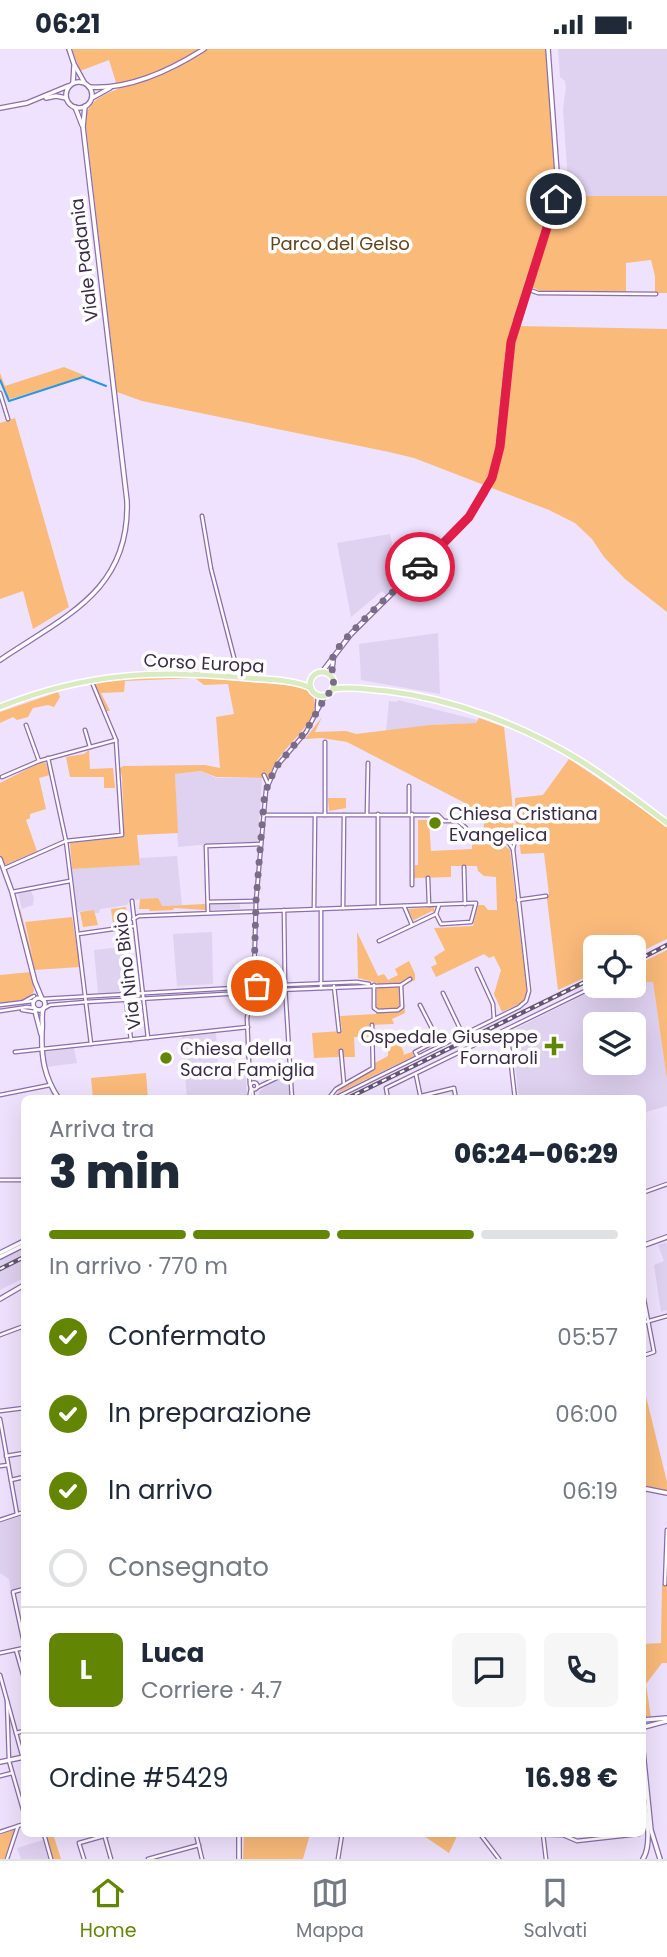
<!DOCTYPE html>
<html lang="it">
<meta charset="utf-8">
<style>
:root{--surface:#fff;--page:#f6f6f7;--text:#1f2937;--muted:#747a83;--line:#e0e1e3;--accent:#628504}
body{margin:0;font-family:Poppins,sans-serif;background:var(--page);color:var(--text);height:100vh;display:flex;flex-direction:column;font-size:26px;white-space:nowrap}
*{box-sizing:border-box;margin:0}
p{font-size:23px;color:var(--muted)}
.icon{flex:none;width:38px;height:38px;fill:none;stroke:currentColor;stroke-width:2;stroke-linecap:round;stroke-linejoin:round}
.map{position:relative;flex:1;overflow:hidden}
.details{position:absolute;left:21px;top:1046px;width:625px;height:742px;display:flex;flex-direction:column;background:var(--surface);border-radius:10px;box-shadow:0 7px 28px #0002}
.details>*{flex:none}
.tools{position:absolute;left:583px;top:886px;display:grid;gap:14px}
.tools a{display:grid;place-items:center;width:63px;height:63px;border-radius:10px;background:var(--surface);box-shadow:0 7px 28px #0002;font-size:35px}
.pin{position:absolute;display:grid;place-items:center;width:60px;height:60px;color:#fff;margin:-30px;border:4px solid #fff;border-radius:50%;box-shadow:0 2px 7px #0007}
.courier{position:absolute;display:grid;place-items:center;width:70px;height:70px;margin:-35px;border:5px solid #e11d48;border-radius:50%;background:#fff;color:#222;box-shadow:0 2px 9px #0007}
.headline em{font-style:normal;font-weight:800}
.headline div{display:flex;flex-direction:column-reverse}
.headline{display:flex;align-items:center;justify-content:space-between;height:119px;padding:0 28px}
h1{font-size:46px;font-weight:800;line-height:52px}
.bar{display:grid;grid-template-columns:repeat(4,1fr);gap:10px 7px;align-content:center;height:84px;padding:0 28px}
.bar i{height:9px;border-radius:5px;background:var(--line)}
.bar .on{background:var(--accent)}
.bar p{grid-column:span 4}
.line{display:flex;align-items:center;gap:18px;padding:0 28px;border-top:2px solid var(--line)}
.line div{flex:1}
.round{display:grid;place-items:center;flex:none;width:74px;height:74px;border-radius:10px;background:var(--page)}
ol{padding:0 28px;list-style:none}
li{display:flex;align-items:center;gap:21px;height:77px}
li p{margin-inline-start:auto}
li .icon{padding:7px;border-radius:50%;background:var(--accent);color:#fff;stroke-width:4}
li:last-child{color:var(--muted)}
li i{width:38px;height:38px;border:4px solid var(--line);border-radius:50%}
.status{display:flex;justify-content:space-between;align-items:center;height:49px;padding:0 35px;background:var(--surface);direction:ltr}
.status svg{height:19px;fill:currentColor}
.tabs{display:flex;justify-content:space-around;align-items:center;height:98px;border-top:2px solid var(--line);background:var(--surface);font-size:19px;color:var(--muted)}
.tabs a{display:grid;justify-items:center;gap:4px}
.tabs .on{color:var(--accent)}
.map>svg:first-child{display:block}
</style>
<div class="status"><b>06:21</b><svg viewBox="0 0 49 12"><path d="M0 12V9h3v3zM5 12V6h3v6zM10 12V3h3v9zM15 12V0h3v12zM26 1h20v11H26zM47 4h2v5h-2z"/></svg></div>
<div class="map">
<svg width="667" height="1810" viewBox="0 0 667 1810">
<rect width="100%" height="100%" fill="#efe2fe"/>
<g fill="#dfd1f0" fill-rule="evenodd">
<path d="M558,0H667V147H569L563,60L566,38L565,32L560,28Z"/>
<path d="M390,485L400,532L386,546L382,542L351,568L337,494Z"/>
<path d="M438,584L440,645L361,631L359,595Z"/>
<path d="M398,651L477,671L476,674L430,676L386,683L389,652L397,653Z"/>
<path d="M201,722L216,729H262L258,793H229L178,798L175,725Z"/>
<path d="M177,807L182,856L161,857L157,849L140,850L129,852L127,856L100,860L99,864H95L94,861L77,863L72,820L140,815V809Z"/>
<path d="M31,842L34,849L33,856L22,860L18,844Z"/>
<path d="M240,854V860L211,861V855Z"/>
<path d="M212,883L213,935L177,937L173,885Z"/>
<path d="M122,898L123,907L120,908L124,943L98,944L94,901Z"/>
<path d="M653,933L667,1031V1057L642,1064V1050H519L511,982L604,936H634V934ZM595,975H634V1013H595Z"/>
<path d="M216,983L218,1020L245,1017L247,1050H187L182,987Z"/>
<path d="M74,999L77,1014L46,1018L44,1003Z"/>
<path d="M287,1025L290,1050H257L260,1042L269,1034Z"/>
<path d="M667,1193V1261L661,1263L654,1216L664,1212L658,1196Z"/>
<path d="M24,1199V1229L0,1241V1210Z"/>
<path d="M24,1466V1537L11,1542L9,1530L0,1524V1474Z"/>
<path d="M43,1791L48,1810H21L17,1799Z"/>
</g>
<g fill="#f9ba7a">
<path d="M72,0H546L555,121L553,147H667V244H655V227L651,211L626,214V244L540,242L530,237L518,277L667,280V563L625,530L604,508L592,490L575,474L549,461L414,409L389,403L142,352L117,343L85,69C89,51 103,46 118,40L109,11L80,22Z"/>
<path d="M64,318L86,327L10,350L9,349V351L0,330V324L5,337Z"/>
<path d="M15,369L69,558L33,580L23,542L0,550V374Z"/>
<path d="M144,627H202L302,638C336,655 294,689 282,705C276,712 272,721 268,729L216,728L201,722L175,725L178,784L137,786L140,816L72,820L70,794L124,788L122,727L119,720L123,717L205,716L220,719L216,668L234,665L228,635L204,636L195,629L125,632L124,643L101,644L110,662H106L93,634Z"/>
<path d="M58,643L60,648L54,658L48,656L33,659L28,668L17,671L13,668L0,674V663Z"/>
<path d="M322,668L315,683L346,682L356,685L430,676L476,674L479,669L504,678L512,751L514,792L507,783L503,782L498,787L499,791L510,801L527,943L523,953L502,963L494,945L501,921L494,907L489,909L484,905L436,928L431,918L437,915L434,908L445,901L434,879L473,877L478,856H484L488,861H497L496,828L484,827L478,822L477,817H451V828L414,829L415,816H418V771H429L431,802L472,800V795L483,794L484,769L465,754L347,693L322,689L305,690Z"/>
<path d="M89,701L90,720L113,719L115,739H104V728H70L66,708L84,705Z"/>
<path d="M569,710C601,731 635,755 667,777V890L634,906V898H595V924L558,941L547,850L549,845L544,804L521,805L519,792L516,791L515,749L543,746Z"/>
<path d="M41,713L46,714L50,726L39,729L46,760L30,765V769L26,771L37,802L5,816L0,806V734Z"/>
<path d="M328,749H346V759L329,762Z"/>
<path d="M158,849L162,857L206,855V861L174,859L173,861L150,862L149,860H139L140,850Z"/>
<path d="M126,858L128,873L113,875L111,860Z"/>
<path d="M434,858V864L432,862L414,871V873L408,860Z"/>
<path d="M20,860L33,909L25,873L72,868L80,918L34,921L19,863Z"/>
<path d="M94,861L98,876L83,878L80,863Z"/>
<path d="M357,883L378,927L384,925L388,931L398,926L395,920L409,912L415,925V931L403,937L405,964L392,970L394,975L369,976L370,988H354L355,1008H344L343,1002H339V1008L314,1009L312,984L342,982L340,967L376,965L377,934L358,929Z"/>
<path d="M667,901V1031L653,933L634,934V917Z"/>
<path d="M31,923L34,942C28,954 13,952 0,954V926Z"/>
<path d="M394,981L404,1004L403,1006L412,1003L414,1007L336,1045L343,1038L375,1020V1014L388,1007V982Z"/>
<path d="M146,1024L148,1050H93L91,1029Z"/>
<path d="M642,1331L667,1433V1442L642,1437Z"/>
<path d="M662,1535H667V1614H662L646,1635L651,1669H647L642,1664V1595L661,1594Z"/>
<path d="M16,1780L4,1810H0V1786Z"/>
<path d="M45,1785H53L61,1810H53Z"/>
<path d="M244,1785H310L303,1810H243Z"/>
<path d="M421,1785H458L449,1804Z"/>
</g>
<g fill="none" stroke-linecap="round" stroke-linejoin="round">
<path stroke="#2a96e6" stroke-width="2" d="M0,331L9,352L83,328L106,337"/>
<g stroke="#8d6dad" stroke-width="5">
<g id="minor">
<path d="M527,240L538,244L656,245"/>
<path d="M0,344L8,370"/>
<path d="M202,467L211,520L239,628"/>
<path d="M317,660L318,646"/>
<path d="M26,676L39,712"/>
<path d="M85,681L90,698"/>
<path d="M325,693V766"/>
<path d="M48,709L66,792L91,995"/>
<path d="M264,726L268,735"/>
<path d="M2,728L39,712L116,691"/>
<path d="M409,737V765"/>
<path d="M367,765L368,714"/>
<path d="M263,766H438L444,772H458L466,779V787"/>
<path d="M513,800L515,792"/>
<path d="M464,818L465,855"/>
<path d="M5,819L66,792L122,786L116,691L91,631"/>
<path d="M428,829L429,856"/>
<path d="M412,836V765"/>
<path d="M12,843L70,832"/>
<path d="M518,851L546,847"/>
<path d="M132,852L148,989"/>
<path d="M208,853L256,852"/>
<path d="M378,856V765"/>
<path d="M404,857L412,876"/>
<path d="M343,859L344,766"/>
<path d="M314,860L315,766"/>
<path d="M321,860V939"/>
<path d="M284,861L285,936L292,1050"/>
<path d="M208,864L206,797L261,795"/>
<path d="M133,870L139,867L476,854L471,873L441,875L436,865"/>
<path d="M78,885L134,877"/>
<path d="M379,892L436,865L439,856"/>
<path d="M477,920L493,955L494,970"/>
<path d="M254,936L251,939L254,942L257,939L254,936V930L256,852L266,741L276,718L306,683L325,647"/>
<path d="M374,936V959L378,962L398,961L402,958L401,936"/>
<path d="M257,937L357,933L369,935"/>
<path d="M334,937L339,982"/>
<path d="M254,942L401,936L410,930"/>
<path d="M443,944L463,986"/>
<path d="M42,950L252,938"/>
<path d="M126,952L131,991"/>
<path d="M23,953L34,947"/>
<path d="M0,956L33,952"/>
<path d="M43,960L50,956L86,953L243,944L248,947L250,956"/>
<path d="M22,961L35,963"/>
<path d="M0,962L27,958L34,959"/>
<path d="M507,980L515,1050"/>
<path d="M341,1002L344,1035"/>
<path d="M15,1003L248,978"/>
<path d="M418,1008L415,1003L438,991L420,956"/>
<path d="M416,1026L421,1050"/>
<circle cx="254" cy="1037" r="3.5"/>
<path d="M250,1036L247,969L253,942"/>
<path d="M258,1038L291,1022"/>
<path d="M252,1040L253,1050"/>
<path d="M0,1046L50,1036"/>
<path d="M421,1047L454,1039L456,1050"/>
<path d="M249,1050L251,1039"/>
<path d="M328,1050L336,1040L373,1019L372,976"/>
<path d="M333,1050L519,958L526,952L529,942L513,800L504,787"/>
<path d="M388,1050L386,1039L593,938"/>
<path d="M0,1131H24"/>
<path d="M642,1144L667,1135"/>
<path d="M642,1240L654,1303L642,1307"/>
<path d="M642,1274L667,1267"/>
<path d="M0,1286L24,1277"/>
<path d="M0,1362L24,1359"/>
<path d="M0,1370L17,1465"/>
<path d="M6,1407L24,1404"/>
<path d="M0,1417L8,1416"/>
<path d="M11,1431L24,1428"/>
<path d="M0,1471L24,1463"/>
<path d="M665,1535L667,1481"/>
<path d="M24,1540L13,1543L24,1594"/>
<path d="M16,1601L24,1629"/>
<path d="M0,1604L24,1599"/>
<path d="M0,1626L24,1713"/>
<path d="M7,1652L9,1712L24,1764"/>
<path d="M16,1684L24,1682"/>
<path d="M0,1727L12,1724"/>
<path d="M0,1783L24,1775"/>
<path d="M44,1785L51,1810"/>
<path d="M104,1785L111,1810"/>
<path d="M196,1785L202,1810"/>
<path d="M480,1785L499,1810"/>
<path d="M523,1785L563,1786L577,1792L639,1785"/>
<path d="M543,1785L546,1810"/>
<path d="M7,1810L18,1777"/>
<path d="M84,1810L79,1794L111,1785"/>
<path d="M148,1810L199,1796"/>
<path d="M338,1810L342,1785"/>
</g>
</g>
<g stroke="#8d6dad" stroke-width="6">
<g id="tertiary">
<path d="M69,0L74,15L84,33"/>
<circle cx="79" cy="46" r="13"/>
<path d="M73,34L74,17"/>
<path d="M89,38C129,41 171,21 204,0"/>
<path d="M46,49L56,47L66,49"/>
<path d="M92,49L110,39"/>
<path d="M75,58L82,76"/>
<path d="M0,59L27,54L68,37"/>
<path d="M0,611C65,567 130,542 127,452L83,78L85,57"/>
<path d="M322,623L351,585L469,468L485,444L497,412L507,317L517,268L550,171L558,137L548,0"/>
<path d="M331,627L333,612"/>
<path d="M0,810L12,843L35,933L42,950"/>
<circle cx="39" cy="955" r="6"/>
<path d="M43,960C41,967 43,974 42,982C41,1008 44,1028 59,1050"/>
<path d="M35,962L41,985"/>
<path d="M642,1197L667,1188"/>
<path d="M0,1204L24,1192"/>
<path d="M0,1208L24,1196"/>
<path d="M0,1250L24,1236"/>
<path d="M642,1439L667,1444"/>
<path d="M643,1671L667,1669"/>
<path d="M644,1678L667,1672"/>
<path d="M642,1692L651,1781L660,1810"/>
<path d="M0,1713L24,1708"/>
<path d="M642,1735C644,1754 654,1793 643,1810"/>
<path d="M239,1785V1810"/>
</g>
</g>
<g stroke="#fff" stroke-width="8">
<g id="primary">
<circle cx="322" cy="635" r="12"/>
<path d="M333,640C351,637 369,641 387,642C453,650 522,676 579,711C610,730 638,752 667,774"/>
<path d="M0,658C84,624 158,620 248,629C268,631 292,630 311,639"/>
</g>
</g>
<use href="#minor" stroke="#fff" stroke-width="2.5"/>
<use href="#tertiary" stroke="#fff" stroke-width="3.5"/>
<use href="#primary" stroke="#daebc3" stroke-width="5"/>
<g stroke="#645672" stroke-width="4.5">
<g id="rail">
<path d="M634,913L667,896"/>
<path d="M346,1050L595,928"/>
<path d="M0,1220L24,1208"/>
</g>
</g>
<use href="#rail" stroke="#fff" stroke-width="2" stroke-dasharray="5" stroke-linecap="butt"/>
</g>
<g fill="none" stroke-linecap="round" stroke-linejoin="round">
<path stroke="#796c88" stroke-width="7" stroke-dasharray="0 12.6" d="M257,937L254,936V930L256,852L264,751L268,735L276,718L306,682L326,647L333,640C335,629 330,620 333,608C339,590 403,534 420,518"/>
<path stroke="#e11d48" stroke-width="9" d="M420,518L469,468L492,429L500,398L511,293L556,150"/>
</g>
<g fill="#628504" stroke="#fff" stroke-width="2.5">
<circle cx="435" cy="774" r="7"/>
<path d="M550.5 986.5h7v7h7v7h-7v7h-7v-7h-7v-7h7z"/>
<circle cx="166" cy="1009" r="7"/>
</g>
<g text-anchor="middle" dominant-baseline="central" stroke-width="7" stroke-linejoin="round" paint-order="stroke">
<g font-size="18" fill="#65421a" stroke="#fff">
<text x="340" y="194">Parco del Gelso</text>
</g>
<g font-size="18" fill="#3a2c48" stroke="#fff">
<text transform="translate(84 211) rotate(-97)">Viale Padania</text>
<text transform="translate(204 614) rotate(3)">Corso Europa</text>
<text transform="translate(127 922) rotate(-97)">Via Nino Bixio</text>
</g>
<g font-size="18" fill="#3a2c48" stroke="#fff" text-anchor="start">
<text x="449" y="764">Chiesa Cristiana<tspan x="449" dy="21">Evangelica</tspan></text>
<text x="538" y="987" text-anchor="end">Ospedale Giuseppe<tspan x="538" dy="21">Fornaroli</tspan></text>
<text x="180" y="999">Chiesa della<tspan x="180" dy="21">Sacra Famiglia</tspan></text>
</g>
</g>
</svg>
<div class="tools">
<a><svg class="icon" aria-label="locate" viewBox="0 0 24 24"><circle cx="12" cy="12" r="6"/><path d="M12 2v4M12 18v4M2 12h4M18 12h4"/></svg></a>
<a><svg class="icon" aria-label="layers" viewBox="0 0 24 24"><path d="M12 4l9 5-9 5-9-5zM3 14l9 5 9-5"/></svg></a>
</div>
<div class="pin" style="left:257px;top:937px;background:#ea580c"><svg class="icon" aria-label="bag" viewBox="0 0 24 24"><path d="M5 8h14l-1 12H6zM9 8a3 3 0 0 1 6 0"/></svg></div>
<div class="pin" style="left:556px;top:150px;background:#1f2937"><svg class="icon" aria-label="home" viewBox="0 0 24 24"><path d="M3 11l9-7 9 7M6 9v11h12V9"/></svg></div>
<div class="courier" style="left:420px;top:518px"><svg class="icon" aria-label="car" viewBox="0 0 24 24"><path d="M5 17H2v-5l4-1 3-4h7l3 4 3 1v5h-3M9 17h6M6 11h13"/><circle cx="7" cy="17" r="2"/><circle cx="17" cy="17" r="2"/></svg></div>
<section class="details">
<div class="headline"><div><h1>3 min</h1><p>Arriva tra</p></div><em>06:24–06:29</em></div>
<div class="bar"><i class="on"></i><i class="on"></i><i class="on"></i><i></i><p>In arrivo · 770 m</p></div>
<ol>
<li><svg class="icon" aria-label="check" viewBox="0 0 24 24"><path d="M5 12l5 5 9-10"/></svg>Confermato<p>05:57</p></li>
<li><svg class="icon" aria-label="check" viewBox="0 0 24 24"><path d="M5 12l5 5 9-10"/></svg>In preparazione<p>06:00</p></li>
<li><svg class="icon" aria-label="check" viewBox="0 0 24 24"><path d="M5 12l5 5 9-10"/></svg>In arrivo<p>06:19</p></li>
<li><i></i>Consegnato</li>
</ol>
<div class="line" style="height:126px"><b class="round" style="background:var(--accent);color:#fff">L</b><div><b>Luca</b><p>Corriere · 4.7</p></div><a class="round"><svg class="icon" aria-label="chat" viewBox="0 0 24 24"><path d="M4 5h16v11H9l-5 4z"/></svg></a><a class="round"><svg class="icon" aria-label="phone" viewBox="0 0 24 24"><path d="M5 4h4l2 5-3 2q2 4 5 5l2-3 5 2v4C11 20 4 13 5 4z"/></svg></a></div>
<div class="line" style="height:91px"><div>Ordine #5429</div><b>16.98 €</b></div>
</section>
</div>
<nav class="tabs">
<a class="on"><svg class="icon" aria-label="home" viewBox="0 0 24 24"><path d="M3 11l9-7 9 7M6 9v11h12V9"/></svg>Home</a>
<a><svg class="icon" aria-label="map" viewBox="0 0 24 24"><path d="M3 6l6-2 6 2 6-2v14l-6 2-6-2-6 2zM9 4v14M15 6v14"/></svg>Mappa</a>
<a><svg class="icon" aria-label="saved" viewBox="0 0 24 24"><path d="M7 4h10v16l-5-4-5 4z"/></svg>Salvati</a>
</nav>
